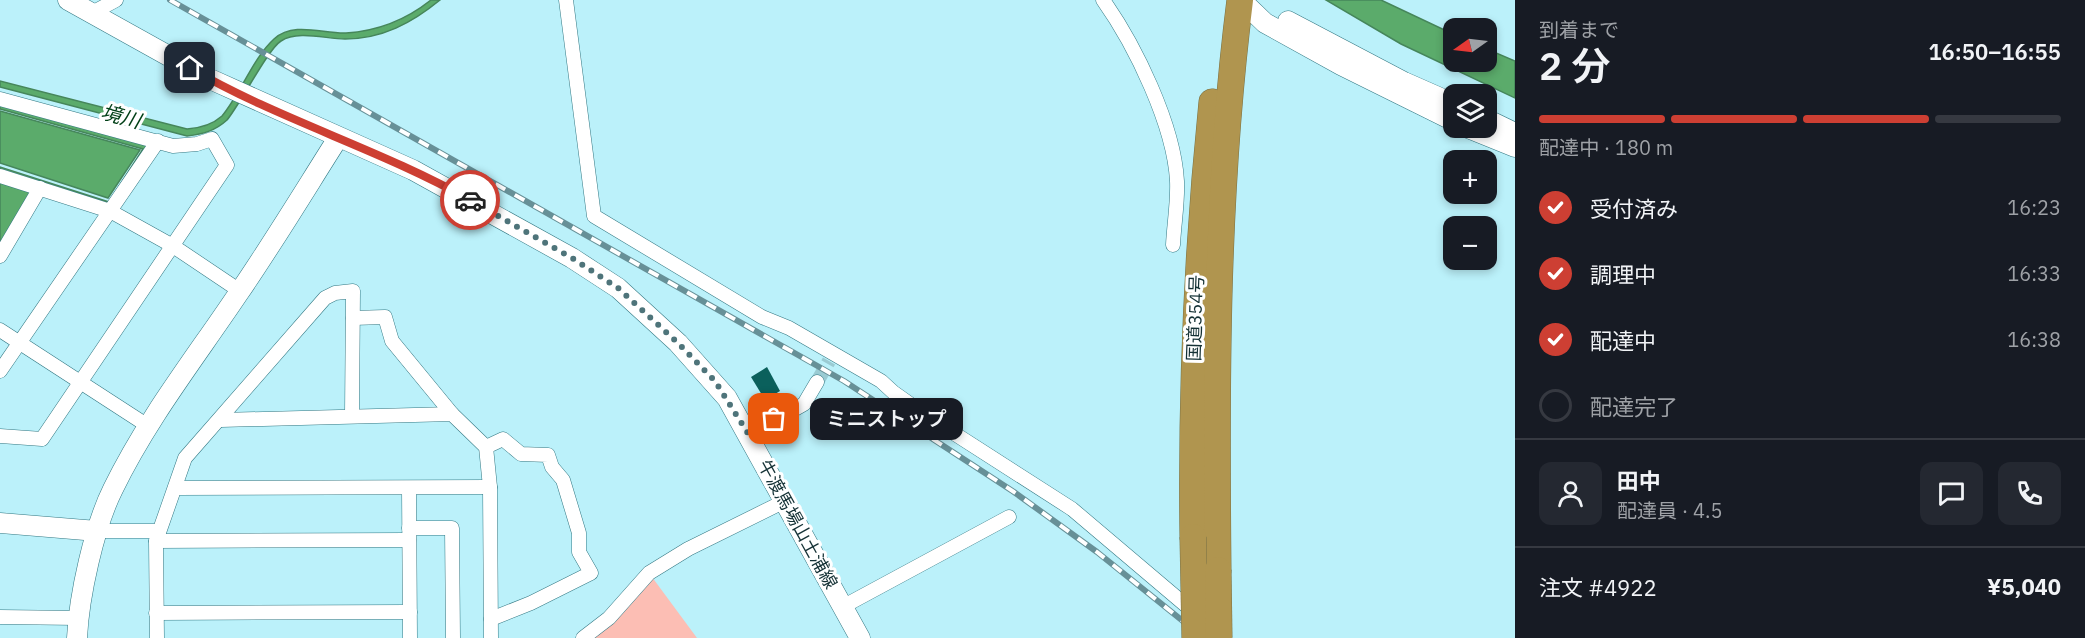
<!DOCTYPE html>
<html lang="ja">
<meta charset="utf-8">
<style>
:root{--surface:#171b24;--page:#242831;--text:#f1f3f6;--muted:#9ea1a6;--line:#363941;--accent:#cd3f33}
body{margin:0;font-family:"IBM Plex Sans","Noto Sans JP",sans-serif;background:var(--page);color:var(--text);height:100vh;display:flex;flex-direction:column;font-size:22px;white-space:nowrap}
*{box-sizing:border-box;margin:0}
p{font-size:20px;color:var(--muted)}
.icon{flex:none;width:33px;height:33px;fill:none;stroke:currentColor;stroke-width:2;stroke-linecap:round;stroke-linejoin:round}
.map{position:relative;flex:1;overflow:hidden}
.drawer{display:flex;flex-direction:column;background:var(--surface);width:570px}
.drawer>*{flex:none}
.needle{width:39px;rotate:256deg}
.tools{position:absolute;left:1443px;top:18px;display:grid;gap:12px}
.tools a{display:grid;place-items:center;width:54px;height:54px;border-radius:12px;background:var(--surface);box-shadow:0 3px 9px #0003;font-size:30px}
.pin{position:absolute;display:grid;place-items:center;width:51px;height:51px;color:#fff;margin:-26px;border-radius:12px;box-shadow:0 3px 9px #0006}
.courier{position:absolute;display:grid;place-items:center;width:60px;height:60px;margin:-30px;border:4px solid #cd3f33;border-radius:50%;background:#fff;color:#222;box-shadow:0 2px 8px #0007}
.bubble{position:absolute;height:42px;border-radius:12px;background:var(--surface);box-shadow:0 3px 9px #0003;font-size:20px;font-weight:600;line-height:42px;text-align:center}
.head em{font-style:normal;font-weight:600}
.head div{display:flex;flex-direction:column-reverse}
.head{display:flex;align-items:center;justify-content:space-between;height:102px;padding:0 24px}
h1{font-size:39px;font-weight:600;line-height:45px}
.bar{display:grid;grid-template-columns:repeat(4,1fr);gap:9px 6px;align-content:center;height:72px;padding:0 24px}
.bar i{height:8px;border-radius:4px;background:var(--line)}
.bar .active{background:var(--accent)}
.bar p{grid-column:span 4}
.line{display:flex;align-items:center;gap:15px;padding:0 24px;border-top:2px solid var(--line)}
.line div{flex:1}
.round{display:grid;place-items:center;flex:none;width:63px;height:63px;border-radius:12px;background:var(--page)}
ol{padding:0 24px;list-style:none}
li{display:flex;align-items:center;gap:18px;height:66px}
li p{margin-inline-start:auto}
li .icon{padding:6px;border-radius:50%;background:var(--accent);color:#fff;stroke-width:4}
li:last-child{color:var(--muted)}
li i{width:33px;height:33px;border:3px solid var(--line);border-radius:50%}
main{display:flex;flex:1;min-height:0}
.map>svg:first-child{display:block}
</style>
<main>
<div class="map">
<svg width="1515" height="638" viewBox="0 0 1515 638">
<rect width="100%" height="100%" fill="#bbf1fa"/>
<path fill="#fcbeb4" d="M649,573L697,638H583Z"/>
<g fill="#5bab6b" stroke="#46865b" stroke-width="1.5">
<path d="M431,0H440C412,23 382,39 345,39C326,39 298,30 281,41C268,49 241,103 227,120C215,131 203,134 187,136L0,87V81L187,129C201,128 212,125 222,116C241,93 253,58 274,39C294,21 323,34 346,33C379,31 406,20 431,0Z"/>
<path d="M1326,0H1381L1453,34L1454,62H1486L1487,49L1515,61V98L1401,44Z"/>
<path d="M0,102L154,142L109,208L0,173V167L109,202L143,149L0,109Z"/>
<path d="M0,111L140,150L108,198L0,163Z"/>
<path d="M0,182L37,190L0,251Z"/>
</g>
<path fill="#0b605c" d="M767,367L780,391L765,400L751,377Z"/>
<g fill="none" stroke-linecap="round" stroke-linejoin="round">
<path stroke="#9acbd3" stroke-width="14" stroke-dasharray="14 7" stroke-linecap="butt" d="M817,382L829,361"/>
<g stroke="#337883" stroke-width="15">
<g id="street">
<path d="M566,0L594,216L762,317L789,328L881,381L893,392L924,414L1072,509L1196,614"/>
<path d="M1103,0C1135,45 1174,125 1177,181C1178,202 1174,224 1173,245"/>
<path d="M92,13L116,0"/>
<path d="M0,99L173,146L197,144L212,139L227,165L42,439L0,436"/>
<path d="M0,176L110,211L173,246L240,291"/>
<path d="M0,256L40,188"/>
<path d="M353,318L385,317L392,341L452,414"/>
<path d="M0,330L148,426"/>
<path d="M0,371L158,141"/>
<path d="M221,420L452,414L486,447L490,487L491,638"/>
<path d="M749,435L804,404L817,382"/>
<path d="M486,447L503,439L521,454L548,455L552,467L563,480L579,533V552L591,573L531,603L491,619"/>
<path d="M175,488L490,487"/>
<path d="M409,488L410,638"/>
<path d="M409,528H452L453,638"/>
<path d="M97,531H159"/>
<path d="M156,541L409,540"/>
<path d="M844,606L1009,517"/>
<path d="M156,613L410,612"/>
<path d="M0,617L78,618"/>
<path d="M157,638L156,541L185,458L325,298L335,293L353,291L352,415"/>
<path d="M583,638L609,618L649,573L688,549L785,501"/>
</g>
</g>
<g stroke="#337883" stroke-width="21">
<g id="secondary">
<path d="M68,0L210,79L413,170L572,258L618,288L678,343L727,398L860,638"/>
<path d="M1241,0L1265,23L1341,65L1454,121"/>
<path d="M1288,21L1404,82L1454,104"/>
<path d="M1486,119L1515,133"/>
<path d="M1468,128L1515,147"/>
<path d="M0,523L97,531"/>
<path d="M77,638C79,596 94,527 113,489C147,419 195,358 238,294C273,243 305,190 338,138"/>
</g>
</g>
<g stroke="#797246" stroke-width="27">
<g id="highway">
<path d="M1193,537C1191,389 1197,249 1212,102"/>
<path d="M1218,570C1216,380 1216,189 1240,0"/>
</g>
</g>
<use href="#street" stroke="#fff" stroke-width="14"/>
<use href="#secondary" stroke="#fff" stroke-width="20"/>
<use href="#highway" stroke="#b0954f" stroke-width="26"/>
<g stroke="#679097" stroke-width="6">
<path id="rail" d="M170,0L844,381L1014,492L1097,552L1204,638"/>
</g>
<use href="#rail" stroke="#fff" stroke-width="4" stroke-dasharray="11" stroke-linecap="butt"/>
<g stroke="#797246" stroke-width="27" stroke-linecap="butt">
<g id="highway-bridge">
<path d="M1193,537L1195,638"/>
<path d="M1218,570L1219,638"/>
</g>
</g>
<use href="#highway-bridge" stroke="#b0954f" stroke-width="26"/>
</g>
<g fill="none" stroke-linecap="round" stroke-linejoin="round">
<path stroke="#4e747a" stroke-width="6" stroke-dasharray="0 10.8" d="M470,200L572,258L618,288L678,343L715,381L749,435L774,419"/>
<path stroke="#cd3f33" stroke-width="8" d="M190,68C279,120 380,149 470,200"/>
</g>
<g text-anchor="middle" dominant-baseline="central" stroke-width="6" stroke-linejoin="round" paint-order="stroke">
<g font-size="18" fill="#143135" stroke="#fff">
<text transform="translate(1195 318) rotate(-88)">国道354号</text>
<text transform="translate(798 524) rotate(61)">牛渡馬場山土浦線</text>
</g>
<g font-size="20" font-style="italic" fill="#003f16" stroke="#fff">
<text transform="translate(121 116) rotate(15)">境川</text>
</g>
</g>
</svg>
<div class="tools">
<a><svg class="needle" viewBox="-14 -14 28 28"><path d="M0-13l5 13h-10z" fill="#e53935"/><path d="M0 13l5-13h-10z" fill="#9ea1a6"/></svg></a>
<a><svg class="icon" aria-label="layers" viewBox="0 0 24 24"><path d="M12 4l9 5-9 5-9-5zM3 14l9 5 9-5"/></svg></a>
<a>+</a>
<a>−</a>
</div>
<div class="pin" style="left:774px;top:419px;background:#ea580c"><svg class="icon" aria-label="bag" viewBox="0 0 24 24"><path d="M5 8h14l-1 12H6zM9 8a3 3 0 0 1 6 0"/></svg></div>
<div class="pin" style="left:190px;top:68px;background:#1f2937"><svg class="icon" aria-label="home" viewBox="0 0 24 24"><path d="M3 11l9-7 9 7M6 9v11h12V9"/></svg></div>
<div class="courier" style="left:470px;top:200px"><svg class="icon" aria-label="car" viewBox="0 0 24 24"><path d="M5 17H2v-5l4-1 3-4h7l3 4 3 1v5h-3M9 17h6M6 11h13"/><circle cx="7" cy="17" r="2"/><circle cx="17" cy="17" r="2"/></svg></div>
<div class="bubble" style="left:810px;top:398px;width:153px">ミニストップ</div>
</div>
<section class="drawer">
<div class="head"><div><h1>2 分</h1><p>到着まで</p></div><em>16:50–16:55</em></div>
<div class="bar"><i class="active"></i><i class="active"></i><i class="active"></i><i></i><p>配達中 · 180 m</p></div>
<ol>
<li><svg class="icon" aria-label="check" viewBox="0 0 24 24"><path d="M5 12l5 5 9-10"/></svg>受付済み<p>16:23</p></li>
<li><svg class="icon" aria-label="check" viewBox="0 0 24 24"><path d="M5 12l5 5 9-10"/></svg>調理中<p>16:33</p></li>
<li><svg class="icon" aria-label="check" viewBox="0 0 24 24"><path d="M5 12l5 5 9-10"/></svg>配達中<p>16:38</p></li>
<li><i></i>配達完了</li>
</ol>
<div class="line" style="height:108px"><a class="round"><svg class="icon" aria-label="person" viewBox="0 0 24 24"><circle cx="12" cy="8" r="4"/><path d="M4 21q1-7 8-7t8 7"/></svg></a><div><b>田中</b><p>配達員 · 4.5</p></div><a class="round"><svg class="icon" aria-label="chat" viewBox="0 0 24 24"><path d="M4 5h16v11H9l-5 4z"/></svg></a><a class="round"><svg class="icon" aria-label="phone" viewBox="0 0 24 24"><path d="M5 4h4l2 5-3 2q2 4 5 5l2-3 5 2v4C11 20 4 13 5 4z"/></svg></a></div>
<div class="line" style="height:78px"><div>注文 #4922</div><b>¥5,040</b></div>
</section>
</main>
